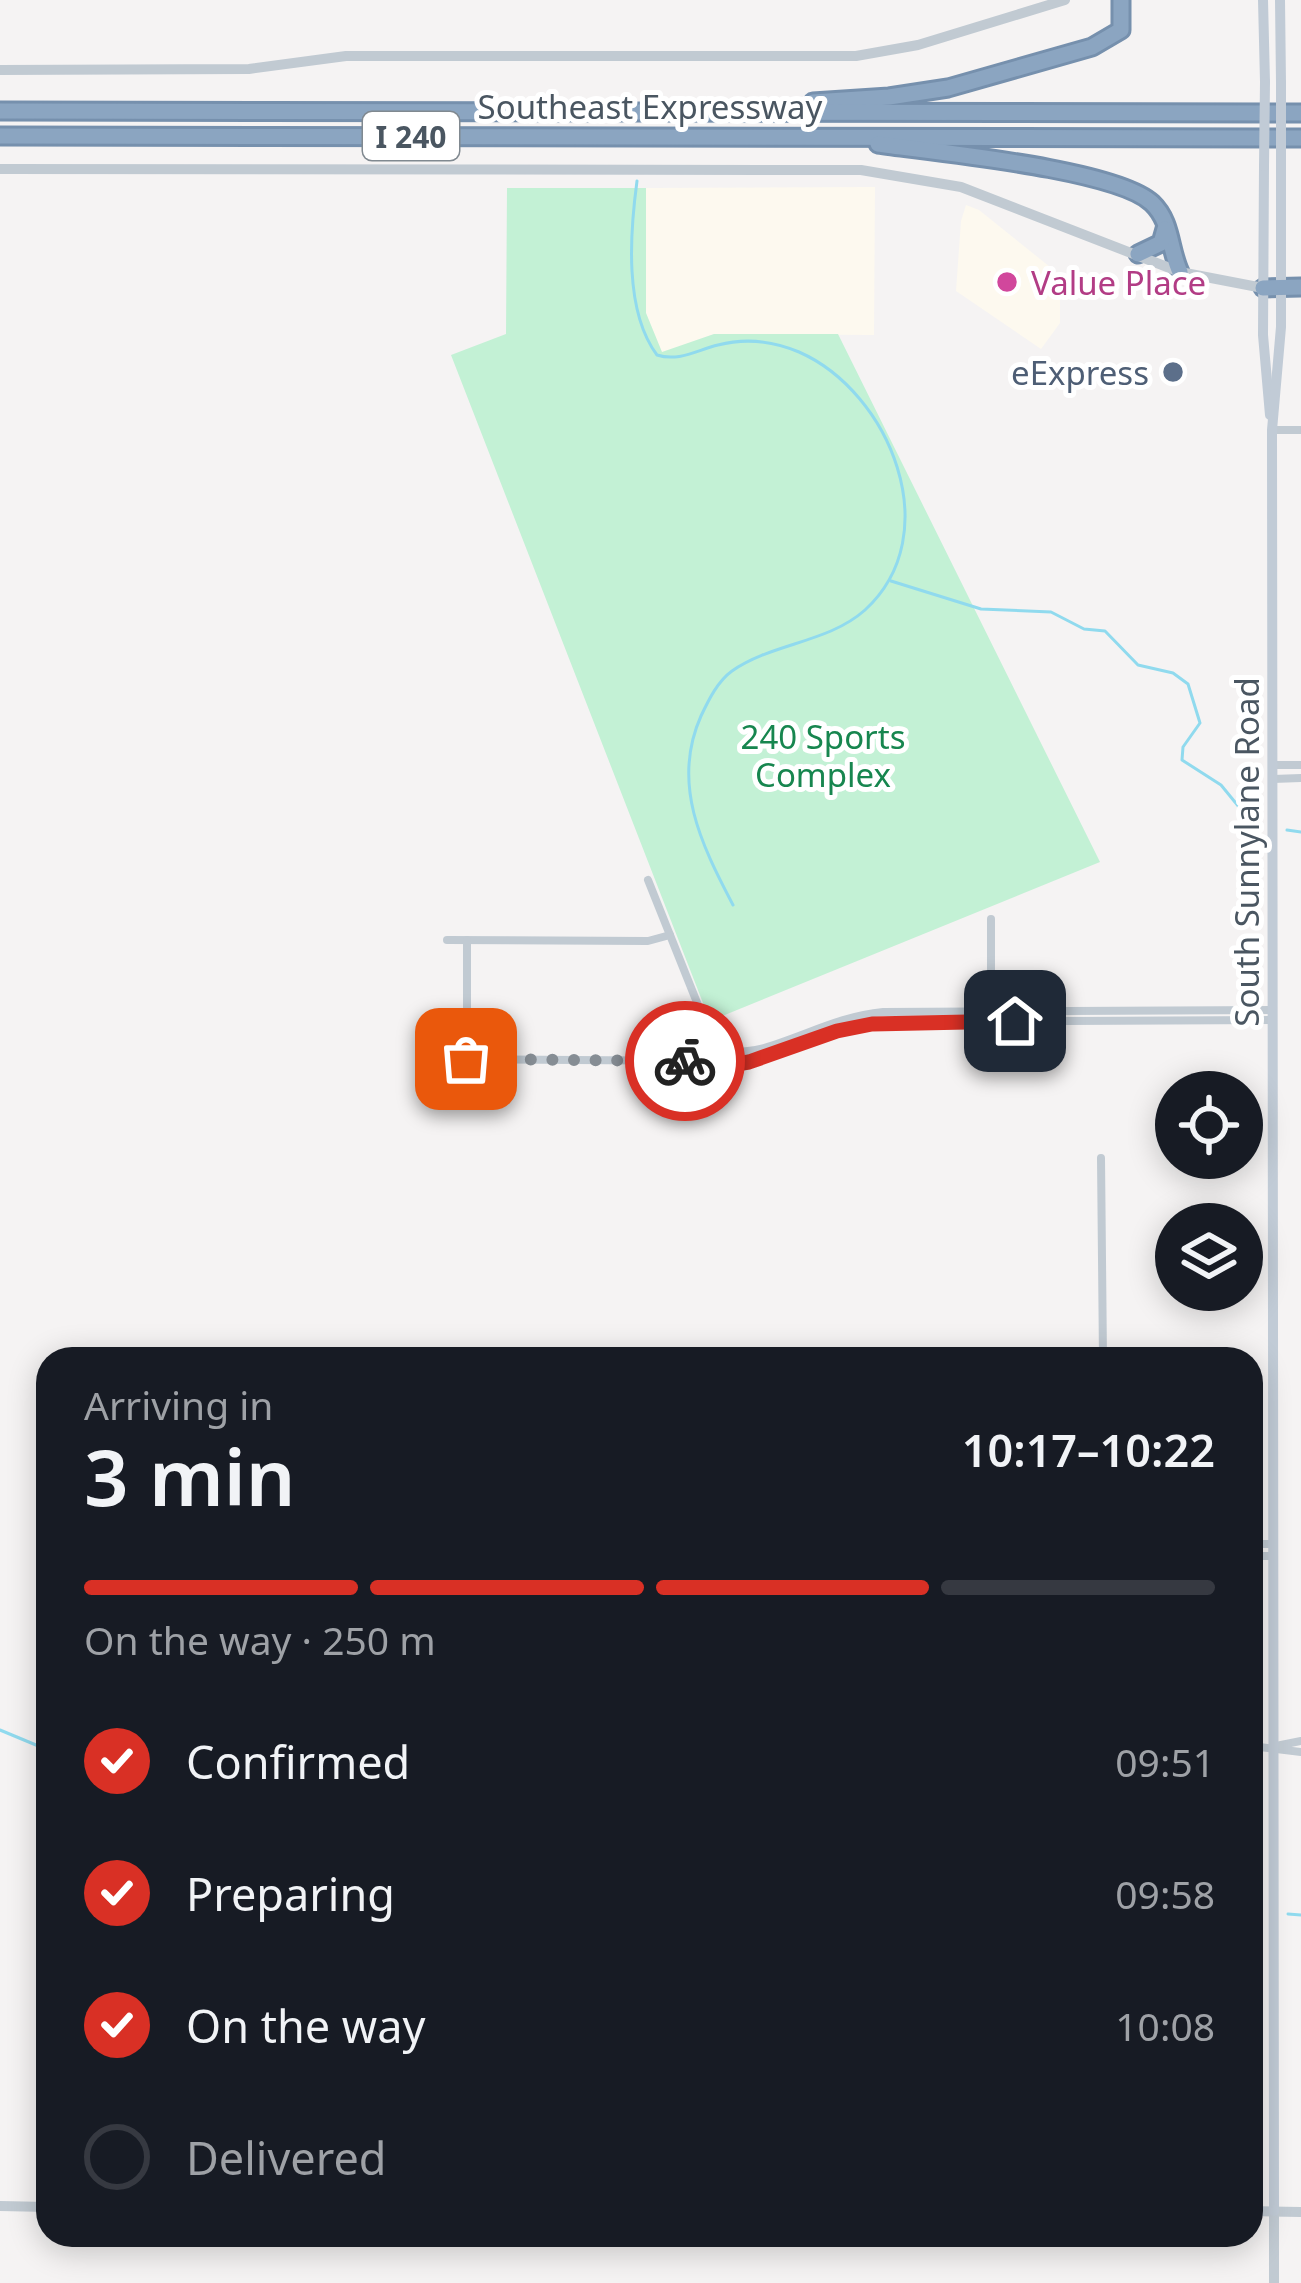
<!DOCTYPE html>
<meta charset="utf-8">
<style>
:root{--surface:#171b24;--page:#242831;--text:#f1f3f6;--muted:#9ea1a6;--line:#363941;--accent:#d93025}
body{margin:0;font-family:"Noto Sans",sans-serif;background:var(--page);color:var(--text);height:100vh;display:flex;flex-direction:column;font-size:45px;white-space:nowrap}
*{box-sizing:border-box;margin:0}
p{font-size:39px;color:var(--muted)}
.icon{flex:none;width:66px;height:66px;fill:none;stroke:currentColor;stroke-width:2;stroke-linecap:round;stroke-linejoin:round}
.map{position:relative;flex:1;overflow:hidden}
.panel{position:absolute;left:36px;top:1347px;width:1227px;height:900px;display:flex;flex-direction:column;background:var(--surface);border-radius:36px;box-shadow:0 6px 30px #0003}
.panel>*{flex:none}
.tools{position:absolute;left:1155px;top:1071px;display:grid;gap:24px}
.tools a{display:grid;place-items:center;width:108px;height:108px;border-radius:50%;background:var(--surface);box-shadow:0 6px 30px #0003;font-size:60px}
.pin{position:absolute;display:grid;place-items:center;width:102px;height:102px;color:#fff;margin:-51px;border-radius:24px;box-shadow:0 6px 18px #0006}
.courier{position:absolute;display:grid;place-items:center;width:120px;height:120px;margin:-60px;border:9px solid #d93025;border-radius:50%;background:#fff;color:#222;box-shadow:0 3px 15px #0007}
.headline em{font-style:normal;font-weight:600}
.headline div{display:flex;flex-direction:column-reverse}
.headline{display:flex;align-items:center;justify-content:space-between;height:204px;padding:0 48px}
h1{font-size:78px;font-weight:600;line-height:90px}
.bar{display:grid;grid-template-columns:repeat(4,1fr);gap:18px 12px;align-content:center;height:144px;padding:0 48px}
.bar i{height:15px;border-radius:9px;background:var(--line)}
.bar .selected{background:var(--accent)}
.bar p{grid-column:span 4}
ol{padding:0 48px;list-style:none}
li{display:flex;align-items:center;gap:36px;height:132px}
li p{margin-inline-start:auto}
li .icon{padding:12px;border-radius:50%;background:var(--accent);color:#fff;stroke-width:4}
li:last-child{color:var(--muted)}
li i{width:66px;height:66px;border:6px solid var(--line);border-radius:50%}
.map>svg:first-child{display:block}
</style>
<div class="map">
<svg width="1301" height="2283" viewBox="0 0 1301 2283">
<rect width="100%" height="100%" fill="#f5f3f3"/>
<g fill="#fdf9ef">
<path d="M875,187L874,335L714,334L662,353L646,313V188Z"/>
<path d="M966,205L979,210L1060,275V323L1041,349L956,291L961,221Z"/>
</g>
<path fill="#c3f1d5" d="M507,188H646V313L662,352L714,334H838L1100,862L710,1021L451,355L506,334Z"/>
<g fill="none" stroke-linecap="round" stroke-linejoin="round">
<g stroke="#90daee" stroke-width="3">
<path d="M637,181C630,233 624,311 657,355C679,362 697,350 718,345C745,338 773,341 799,352C890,392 948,534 865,610C828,643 772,643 732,671C718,681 709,699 701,716C671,783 701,844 733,905"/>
<path d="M891,581L981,609L1051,612L1084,629L1105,631L1138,665L1173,673L1188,684L1200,723L1183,747L1182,760L1221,785L1257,829"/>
<path d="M1287,830L1301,832"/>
<path d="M0,1730L48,1750"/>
<path d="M1288,1914L1301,1915"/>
<path d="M1251,1916L1258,1914"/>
</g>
<g stroke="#7690ad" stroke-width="21">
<g id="motorway">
<path d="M813,102L889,97L948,88L1092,47L1121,30V0"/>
<path d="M0,111L1301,113"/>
<path d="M0,136L1301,138"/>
<path d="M878,144C934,152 1116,169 1152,203C1172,222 1169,249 1180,272"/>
<path d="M1138,254L1161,243L1165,229"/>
<path d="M1263,288L1301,287"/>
</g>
</g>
<g stroke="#c1cad2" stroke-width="8">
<path d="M1273,430H1301"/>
<path d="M1273,765H1301"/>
<path d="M1273,779L1301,778"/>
<path d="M648,880L698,1005L700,1061"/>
<path d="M991,919V1013"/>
<path d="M447,940L648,941L670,935"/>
<path d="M447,1059L709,1061C741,1078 806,1041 838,1031C854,1026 870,1024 886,1022L1273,1020"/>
<path d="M467,1059V940"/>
<path d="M709,1061C723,1050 747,1053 764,1048C805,1036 840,1016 883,1012L1273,1010"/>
<path d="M1101,1158L1103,1359"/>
<path d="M1251,1544H1274"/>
<path d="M1251,1556H1273"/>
<path d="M1251,1746L1301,1752"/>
<path d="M1276,1746L1301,1741"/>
</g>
<g stroke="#c1cad2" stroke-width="10">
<path d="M0,70L249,69L346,56H856L918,45L1065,0"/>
<path d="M0,169L861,170L961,187L1180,272L1263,288"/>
<path d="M0,2206L48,2207"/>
<path d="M1251,2211L1301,2212"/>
<path d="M1274,2283V2211"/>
</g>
<g stroke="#c1cbd6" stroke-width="10">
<path d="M1263,0L1265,82"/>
<path d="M1280,0L1281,83"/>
<path d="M1264,166L1263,335L1270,415"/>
<path d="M1274,2211L1272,430L1281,327V165"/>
</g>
<use href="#motorway" stroke="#8ba5c1" stroke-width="15"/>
<g stroke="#c1cbd6" stroke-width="10">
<path d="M1281,165V83"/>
<path d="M1264,166L1265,82"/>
</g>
</g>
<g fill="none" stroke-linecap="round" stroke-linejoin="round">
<path stroke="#868d94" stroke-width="12" stroke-dasharray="0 21.6" d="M466,1059L685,1061"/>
<path stroke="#d93025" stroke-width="15" d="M685,1061L724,1066L749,1062L837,1031L872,1024L1015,1021"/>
</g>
<circle fill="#d1479c" stroke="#fff" stroke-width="4.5" cx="1007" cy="282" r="12"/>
<circle fill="#5c6f8a" stroke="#fff" stroke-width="4.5" cx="1173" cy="372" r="12"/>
<g text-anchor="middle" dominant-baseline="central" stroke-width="10" stroke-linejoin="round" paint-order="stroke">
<rect fill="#fff" stroke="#808990" stroke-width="3" x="363" y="112" width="96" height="48" rx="9"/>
<g font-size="30" font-weight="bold" fill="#4a5661">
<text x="411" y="136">I 240</text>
</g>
<g font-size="33" fill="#4a5661" stroke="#fff">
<text x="650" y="106">Southeast Expressway</text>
<text transform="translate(1246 852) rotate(-90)">South Sunnylane Road</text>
</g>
<g font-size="33" fill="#b23c85" stroke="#fff" text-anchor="start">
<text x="1031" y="282">Value Place</text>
</g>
<g font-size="33" fill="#4e5e75" stroke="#fff" text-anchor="end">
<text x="1149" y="372">eExpress</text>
</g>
<g font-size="33" fill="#17864f" stroke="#fff">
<text x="823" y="736">240 Sports<tspan x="823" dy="38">Complex</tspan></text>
</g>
</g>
</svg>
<div class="tools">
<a><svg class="icon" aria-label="locate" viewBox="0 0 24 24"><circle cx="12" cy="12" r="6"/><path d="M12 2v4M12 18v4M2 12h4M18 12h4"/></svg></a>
<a><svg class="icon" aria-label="layers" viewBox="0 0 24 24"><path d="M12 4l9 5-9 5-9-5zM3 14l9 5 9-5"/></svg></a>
</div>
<div class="pin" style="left:466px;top:1059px;background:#ea580c"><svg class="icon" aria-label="bag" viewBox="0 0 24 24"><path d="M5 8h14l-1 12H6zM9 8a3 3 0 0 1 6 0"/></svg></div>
<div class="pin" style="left:1015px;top:1021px;background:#1f2937"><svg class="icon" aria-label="home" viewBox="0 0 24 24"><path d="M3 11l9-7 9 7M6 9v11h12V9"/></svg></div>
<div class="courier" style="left:685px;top:1061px"><svg class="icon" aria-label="bike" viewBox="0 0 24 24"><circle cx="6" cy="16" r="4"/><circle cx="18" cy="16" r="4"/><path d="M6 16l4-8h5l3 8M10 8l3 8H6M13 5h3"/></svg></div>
<section class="panel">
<div class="headline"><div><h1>3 min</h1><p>Arriving in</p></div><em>10:17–10:22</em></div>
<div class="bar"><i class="selected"></i><i class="selected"></i><i class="selected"></i><i></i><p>On the way · 250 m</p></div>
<ol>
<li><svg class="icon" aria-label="check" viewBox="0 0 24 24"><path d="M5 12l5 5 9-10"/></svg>Confirmed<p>09:51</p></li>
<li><svg class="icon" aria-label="check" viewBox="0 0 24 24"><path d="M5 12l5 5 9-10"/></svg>Preparing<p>09:58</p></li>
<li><svg class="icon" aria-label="check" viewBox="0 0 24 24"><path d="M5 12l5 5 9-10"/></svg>On the way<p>10:08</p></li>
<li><i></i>Delivered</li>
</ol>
</section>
</div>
